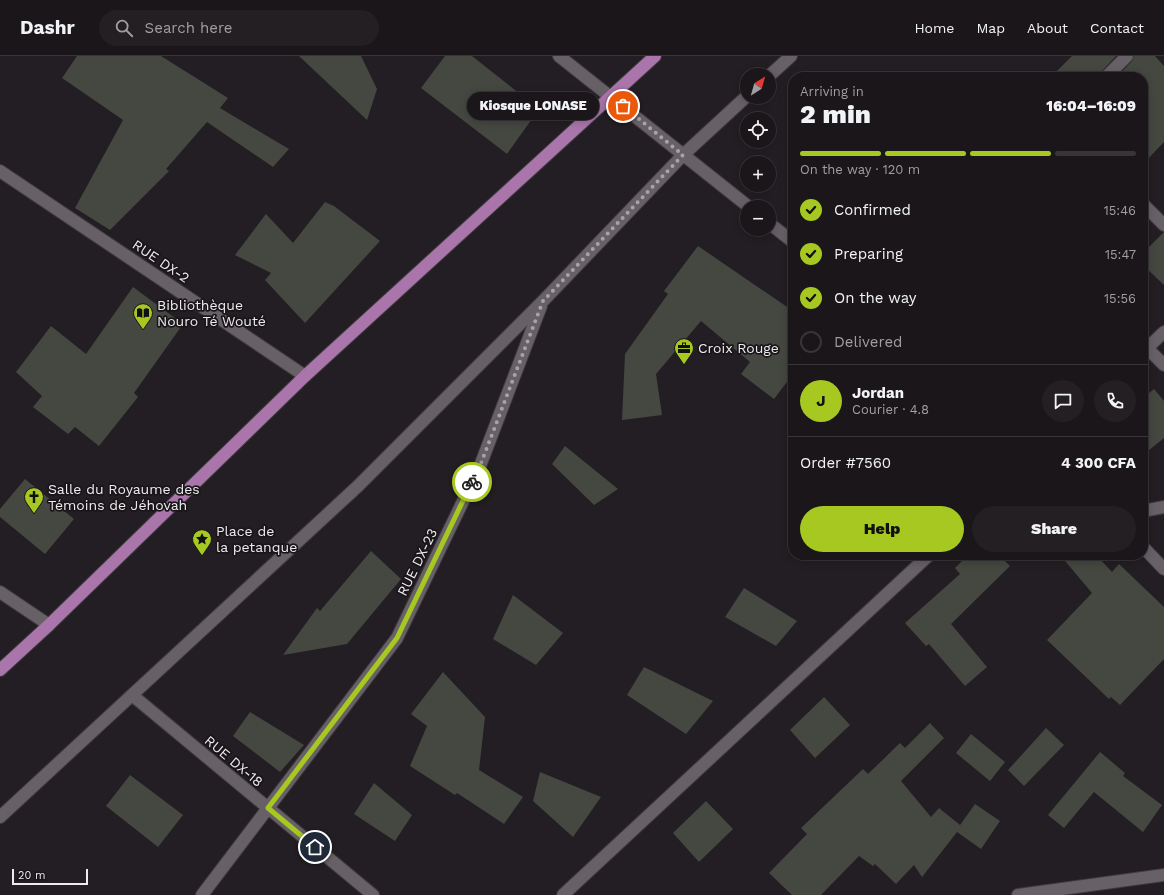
<!DOCTYPE html>
<meta charset="utf-8">
<style>
:root{--surface:#1a161a;--page:#231f23;--text:#f1f3f6;--muted:#9f9fa2;--line:#383539;--accent:#a6c821}
body{margin:0;font-family:"Work Sans",sans-serif;background:var(--page);color:var(--text);height:100vh;display:flex;flex-direction:column;font-size:15px;white-space:nowrap}
*{box-sizing:border-box;margin:0}
p{font-size:13px;color:var(--muted)}
.icon{flex:none;width:22px;height:22px;fill:none;stroke:currentColor;stroke-width:2;stroke-linecap:round;stroke-linejoin:round}
.map{position:relative;flex:1;overflow:hidden}
.drawer{position:absolute;left:788px;top:16px;width:360px;height:488px;display:flex;flex-direction:column;background:var(--surface);border-radius:16px;box-shadow:0 2px 10px #0003,0 0 0 1px var(--line)}
.drawer>*{flex:none}
.needle{width:26px;rotate:37deg}
.tools{position:absolute;left:740px;top:12px;display:grid;gap:8px}
.tools a{display:grid;place-items:center;width:36px;height:36px;border-radius:50%;background:var(--surface);box-shadow:0 2px 10px #0003,0 0 0 1px var(--line);font-size:20px}
.scale{position:absolute;left:12px;bottom:10px;width:76px;box-sizing:border-box;padding-left:4px;border:2px solid #eeebee;border-top:0;font-size:11px;line-height:14px;white-space:nowrap;color:#eeebee;-webkit-text-stroke:3px #191519;paint-order:stroke}
.pin{position:absolute;display:grid;place-items:center;width:34px;height:34px;color:#fff;margin:-17px;border:2px solid #fff;border-radius:50%;box-shadow:0 1px 4px #0007}
.courier{position:absolute;display:grid;place-items:center;width:40px;height:40px;margin:-20px;border:3px solid #a6c821;border-radius:50%;background:#fff;color:#222;box-shadow:0 1px 5px #0007}
.bubble{position:absolute;height:28px;border-radius:14px;background:var(--surface);box-shadow:0 2px 10px #0003,0 0 0 1px var(--line);font-size:13px;font-weight:800;line-height:28px;text-align:center}
.head em{font-style:normal;font-weight:800}
.head div{display:flex;flex-direction:column-reverse}
.head{display:flex;align-items:center;justify-content:space-between;height:68px;padding:0 12px}
h1{font-size:26px;font-weight:800;line-height:30px}
.bar{display:grid;grid-template-columns:repeat(4,1fr);gap:6px 4px;align-content:center;height:48px;padding:0 12px}
.bar i{height:5px;border-radius:3px;background:var(--line)}
.bar .on{background:var(--accent)}
.bar p{grid-column:span 4}
.line{display:flex;align-items:center;gap:10px;padding:0 12px;border-top:1px solid var(--line)}
.line div{flex:1}
.round{display:grid;place-items:center;flex:none;width:42px;height:42px;border-radius:21px;background:var(--page)}
ol{padding:0 12px;list-style:none}
li{display:flex;align-items:center;gap:12px;height:44px}
li p{margin-inline-start:auto}
li .icon{padding:4px;border-radius:50%;background:var(--accent);color:#111;stroke-width:4}
li:last-child{color:var(--muted)}
li i{width:22px;height:22px;border:2px solid var(--line);border-radius:50%}
.cta{display:flex;gap:8px;margin-top:auto;padding:8px 12px}
.cta a{flex:1;height:46px;border-radius:24px;background:var(--accent);color:#111;font-size:16px;font-weight:800;line-height:46px;text-align:center}
.cta a+a{background:var(--page);color:var(--text)}
header{display:flex;align-items:center;gap:24px;box-sizing:border-box;height:56px;padding:0 20px;background:var(--surface);border-bottom:1px solid var(--line)}
header strong{font-size:19px}
nav{display:flex;gap:22px;margin-inline-start:auto;font-size:14px}
.search{width:280px;height:36px;background:var(--page);display:flex;align-items:center;gap:10px;box-sizing:border-box;padding:0 14px;border-radius:22px;color:var(--muted);font-size:15px}
.map>svg:first-child{display:block}
</style>
<header>
<strong>Dashr</strong>
<div class="search"><svg class="icon" aria-label="search" viewBox="0 0 24 24"><circle cx="10" cy="10" r="6"/><path d="M15 15l6 6"/></svg>Search here</div>
<nav><a>Home</a><a>Map</a><a>About</a><a>Contact</a></nav>
</header>
<div class="map">
<svg width="1164" height="839" viewBox="0 0 1164 839">
<rect width="100%" height="100%" fill="#231e23"/>
<g fill="#454741">
<path d="M77,0H161L228,42L220,52L289,93L273,111L207,66L166,113L169,115L110,174L75,152L123,64L62,22Z"/>
<path d="M299,0H361L377,33L367,64Z"/>
<path d="M445,0H472L539,53L507,98L421,32Z"/>
<path d="M1072,0H1116L1101,16L1099,21H1051Z"/>
<path d="M1134,0H1155L1164,10V86L1143,108V21H1117L1132,5Z"/>
<path d="M325,146L334,150L380,185L305,267L265,224L271,217L235,199L266,158L293,187Z"/>
<path d="M1164,176V229L1143,209V197Z"/>
<path d="M698,190L793,255V318L774,343L741,318L750,306L701,265L656,318L662,359L622,364L625,298L668,238L664,235Z"/>
<path d="M133,231L183,268L134,337L138,341L99,390L75,371L68,378L33,351L42,340L16,316L51,270L86,298Z"/>
<path d="M1154,333L1164,345V382L1143,399V342Z"/>
<path d="M565,390L618,433L594,449L552,408Z"/>
<path d="M25,423L74,463L45,498L0,461V453Z"/>
<path d="M371,495L401,523L347,588L283,599L317,552L320,555Z"/>
<path d="M968,499H999L1010,510L951,568L987,611L965,630L929,588L926,590L905,567L960,518L955,512Z"/>
<path d="M1060,499H1096L1112,516L1119,508L1164,551V603L1120,649L1111,641L1109,643L1047,584L1092,537Z"/>
<path d="M744,532L797,565L776,590L725,561Z"/>
<path d="M513,539L563,577L536,609L493,583Z"/>
<path d="M644,611L713,645L686,678L627,639Z"/>
<path d="M443,616L485,661L479,714L523,741L504,768L457,737L455,739L410,710L427,670L411,658Z"/>
<path d="M824,641L850,669L815,702L790,674Z"/>
<path d="M250,656L304,689L280,716L233,680Z"/>
<path d="M930,667L944,682L901,725L931,761L939,752L960,769L975,748L1000,765L981,793L957,776L922,821L914,809L896,828L875,808L873,810L859,800L821,839H792L769,817L807,778L801,772L863,713L868,718L900,687L905,692Z"/>
<path d="M1046,672L1064,689L1024,730L1008,714Z"/>
<path d="M971,678L1005,706L990,725L956,697Z"/>
<path d="M1100,696L1125,717L1123,720L1162,749L1143,776L1094,736L1064,772L1048,759Z"/>
<path d="M540,716L601,741L573,781L533,745Z"/>
<path d="M130,719L183,759L158,791L106,750Z"/>
<path d="M374,727L412,759L395,785L354,758Z"/>
<path d="M706,745L733,773L699,806L673,777Z"/>
</g>
<g fill="none" stroke-linecap="round" stroke-linejoin="round">
<g stroke="#3e3a3e" stroke-width="14">
<g id="minor">
<path d="M559,0L749,151"/>
<path d="M769,20L791,0"/>
<path d="M1106,21L1127,0"/>
<path d="M0,115L305,320"/>
<path d="M1143,148L1164,169"/>
<path d="M769,167L793,186"/>
<path d="M1147,292L1164,309"/>
<path d="M1143,296L1164,276"/>
<path d="M1143,455L1164,451"/>
<path d="M1143,491L1164,513"/>
<path d="M0,536L49,569"/>
<path d="M132,639L373,839"/>
<path d="M0,761L358,430L543,245L683,99L747,40"/>
<path d="M202,839L397,582L480,410L541,250"/>
<path d="M563,839L929,499"/>
<path d="M1018,839L1164,819"/>
</g>
</g>
<g stroke="#3e3a3e" stroke-width="14">
<path id="major" d="M0,614L49,569L305,320L655,0"/>
</g>
<use href="#minor" stroke="#676167" stroke-width="12"/>
<use href="#major" stroke="#aa75ab" stroke-width="12"/>
</g>
<g fill="none" stroke-linecap="round" stroke-linejoin="round">
<path stroke="#a7a3a7" stroke-width="4" stroke-dasharray="0 7.2" d="M472,426L480,410L543,245L683,99L623,50"/>
<path stroke="#a6c821" stroke-width="5" d="M315,791L268,752L397,582L472,426"/>
</g>
<defs>
<g id="library-pin" transform="scale(1)"><path d="M0 17L-7.5 6A9.5 9.5 0 1 1 7.5 6Z" fill="#a6c821" stroke="#191519"/><path d="M-6-4Q-3-5.5-.7-3.5V5Q-3 3-6 4ZM6-4Q3-5.5 .7-3.5V5Q3 3 6 4Z" fill="#111"/></g>
<g id="office-pin" transform="scale(1)"><path d="M0 17L-7.5 6A9.5 9.5 0 1 1 7.5 6Z" fill="#a6c821" stroke="#191519"/><path d="M-6-3h4V-5.5h4V-3h4V5H-6ZM-1-4.5V-3h2v-1.5ZM-6 0V1H6V0Z" fill="#111"/></g>
<g id="church-pin" transform="scale(1)"><path d="M0 17L-7.5 6A9.5 9.5 0 1 1 7.5 6Z" fill="#a6c821" stroke="#191519"/><path d="M-1.2-6h2.4v3.5h3.3v2.4h-3.3V6h-2.4V-.1h-3.3v-2.4h3.3Z" fill="#111"/></g>
<g id="sight-pin" transform="scale(1)"><path d="M0 17L-7.5 6A9.5 9.5 0 1 1 7.5 6Z" fill="#a6c821" stroke="#191519"/><path d="M0-6L1.8-2.2L6-1.7L2.9 1.2L3.7 5.4L0 3.3L-3.7 5.4L-2.9 1.2L-6-1.7L-1.8-2.2Z" fill="#111"/></g>
</defs>
<g fill-rule="evenodd">
<use href="#library-pin" x="143" y="257"/>
<use href="#office-pin" x="684" y="292"/>
<use href="#church-pin" x="34" y="441"/>
<use href="#sight-pin" x="202" y="483"/>
</g>
<g text-anchor="middle" dominant-baseline="central" stroke-width="3.5" stroke-linejoin="round" paint-order="stroke">
<g font-size="14" fill="#eeebee" stroke="#191519">
<text transform="translate(161 205) rotate(34)">RUE DX-2</text>
<text transform="translate(417 506) rotate(-64)">RUE DX-23</text>
<text transform="translate(234 705) rotate(40)">RUE DX-18</text>
</g>
<g font-size="14" fill="#eeebee" stroke="#191519" text-anchor="start">
<text x="157" y="249">Bibliothèque<tspan x="157" dy="16">Nouro Té Wouté</tspan></text>
<text x="698" y="292">Croix Rouge</text>
<text x="48" y="433">Salle du Royaume des<tspan x="48" dy="16">Témoins de Jéhovah</tspan></text>
<text x="216" y="475">Place de<tspan x="216" dy="16">la petanque</tspan></text>
</g>
</g>
</svg>
<div class="tools">
<a><svg class="needle" viewBox="-14 -14 28 28"><path d="M0-13l5 13h-10z" fill="#e53935"/><path d="M0 13l5-13h-10z" fill="#9f9fa2"/></svg></a>
<a><svg class="icon" aria-label="locate" viewBox="0 0 24 24"><circle cx="12" cy="12" r="6"/><path d="M12 2v4M12 18v4M2 12h4M18 12h4"/></svg></a>
<a>+</a>
<a>−</a>
</div>
<div class="scale">20 m</div>
<div class="pin" style="left:623px;top:50px;background:#ea580c"><svg class="icon" aria-label="bag" viewBox="0 0 24 24"><path d="M5 8h14l-1 12H6zM9 8a3 3 0 0 1 6 0"/></svg></div>
<div class="pin" style="left:315px;top:791px;background:#1f2937"><svg class="icon" aria-label="home" viewBox="0 0 24 24"><path d="M3 11l9-7 9 7M6 9v11h12V9"/></svg></div>
<div class="courier" style="left:472px;top:426px"><svg class="icon" aria-label="bike" viewBox="0 0 24 24"><circle cx="6" cy="16" r="4"/><circle cx="18" cy="16" r="4"/><path d="M6 16l4-8h5l3 8M10 8l3 8H6M13 5h3"/></svg></div>
<div class="bubble" style="left:467px;top:36px;width:132px">Kiosque LONASE</div>
<section class="drawer">
<div class="head"><div><h1>2 min</h1><p>Arriving in</p></div><em>16:04–16:09</em></div>
<div class="bar"><i class="on"></i><i class="on"></i><i class="on"></i><i></i><p>On the way · 120 m</p></div>
<ol>
<li><svg class="icon" aria-label="check" viewBox="0 0 24 24"><path d="M5 12l5 5 9-10"/></svg>Confirmed<p>15:46</p></li>
<li><svg class="icon" aria-label="check" viewBox="0 0 24 24"><path d="M5 12l5 5 9-10"/></svg>Preparing<p>15:47</p></li>
<li><svg class="icon" aria-label="check" viewBox="0 0 24 24"><path d="M5 12l5 5 9-10"/></svg>On the way<p>15:56</p></li>
<li><i></i>Delivered</li>
</ol>
<div class="line" style="height:72px"><b class="round" style="background:var(--accent);color:#111">J</b><div><b>Jordan</b><p>Courier · 4.8</p></div><a class="round"><svg class="icon" aria-label="chat" viewBox="0 0 24 24"><path d="M4 5h16v11H9l-5 4z"/></svg></a><a class="round"><svg class="icon" aria-label="phone" viewBox="0 0 24 24"><path d="M5 4h4l2 5-3 2q2 4 5 5l2-3 5 2v4C11 20 4 13 5 4z"/></svg></a></div>
<div class="line" style="height:52px"><div>Order #7560</div><b>4 300 CFA</b></div>
<div class="cta"><a>Help</a><a>Share</a></div>
</section>
</div>
